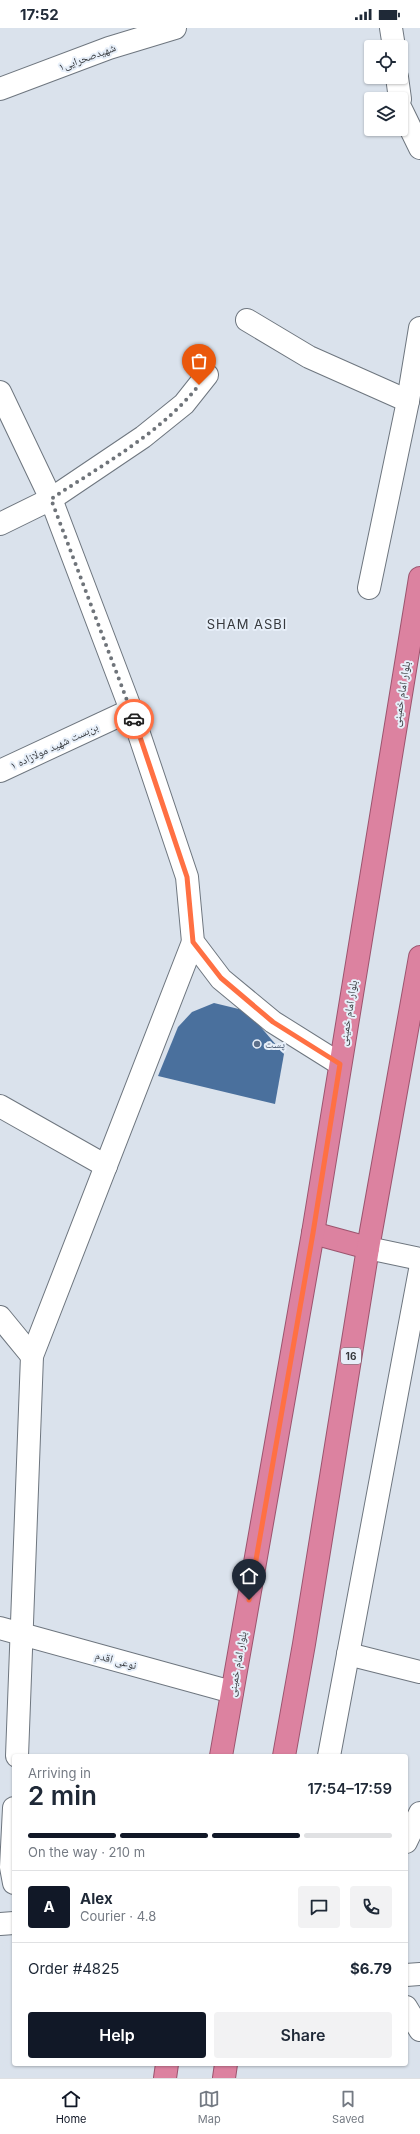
<!DOCTYPE html>
<meta charset="utf-8">
<style>
:root{--surface:#fff;--page:#f2f2f3;--text:#1f2937;--muted:#747a83;--line:#e0e1e3;--accent:#111827}
body{margin:0;font-family:Inter,"Noto Naskh Arabic",sans-serif;background:var(--page);color:var(--text);height:100vh;display:flex;flex-direction:column;font-size:15px;white-space:nowrap}
*{box-sizing:border-box;margin:0}
p{font-size:13px;color:var(--muted)}
.icon{flex:none;width:22px;height:22px;fill:none;stroke:currentColor;stroke-width:2;stroke-linecap:round;stroke-linejoin:round}
.map{position:relative;flex:1;overflow:hidden}
.sheet{position:absolute;left:12px;top:1726px;width:396px;height:312px;display:flex;flex-direction:column;background:var(--surface);border-radius:4px;box-shadow:0 1px 3px #0004}
.sheet>*{flex:none}
.fabs{position:absolute;left:364px;top:12px;display:grid;gap:8px}
.fabs a{display:grid;place-items:center;width:44px;height:44px;border-radius:4px;background:var(--surface);box-shadow:0 1px 3px #0004;font-size:20px}
.pin{position:absolute;display:grid;place-items:center;width:34px;height:34px;color:#fff;margin:-41px -17px;border-radius:50% 50% 50% 0;rotate:-45deg;box-shadow:0 0 4px #0007}
.pin .icon{rotate:45deg}
.courier{position:absolute;display:grid;place-items:center;width:40px;height:40px;margin:-20px;border:3px solid #ff7043;border-radius:50%;background:#fff;color:#222;box-shadow:0 1px 5px #0007}
.summary em{font-style:normal;font-weight:600}
.summary div{display:flex;flex-direction:column-reverse}
.summary{display:flex;align-items:center;justify-content:space-between;height:68px;padding:0 16px}
h1{font-size:26px;font-weight:600;line-height:30px}
.bar{display:grid;grid-template-columns:repeat(4,1fr);gap:6px 4px;align-content:center;height:48px;padding:0 16px}
.bar i{height:5px;border-radius:3px;background:var(--line)}
.bar .selected{background:var(--accent)}
.bar p{grid-column:span 4}
.line{display:flex;align-items:center;gap:10px;padding:0 16px;border-top:1px solid var(--line)}
.line div{flex:1}
.round{display:grid;place-items:center;flex:none;width:42px;height:42px;border-radius:4px;background:var(--page)}
.action{display:flex;gap:8px;margin-top:auto;padding:8px 16px}
.action a{flex:1;height:46px;border-radius:4px;background:var(--accent);color:#fff;font-size:16px;font-weight:600;line-height:46px;text-align:center}
.action a+a{background:var(--page);color:var(--text)}
.status{display:flex;justify-content:space-between;align-items:center;height:28px;padding:0 20px;background:var(--surface);direction:ltr}
.status svg{height:11px;fill:currentColor}
.tab-bar{display:flex;justify-content:space-around;align-items:center;height:56px;border-top:1px solid var(--line);background:var(--surface);font-size:11px;color:var(--muted)}
.tab-bar a{display:grid;justify-items:center;gap:2px}
.tab-bar .selected{color:var(--accent)}
.map>svg:first-child{display:block}
</style>
<div class="status"><b>17:52</b><svg viewBox="0 0 49 12"><path d="M0 12V9h3v3zM5 12V6h3v6zM10 12V3h3v9zM15 12V0h3v12zM26 1h20v11H26zM47 4h2v5h-2z"/></svg></div>
<div class="map">
<svg width="420" height="2050" viewBox="0 0 420 2050">
<rect width="100%" height="100%" fill="#dae2ec"/>
<path fill="#4a709d" d="M214,975L247,983L284,1026L275,1076L158,1048L178,999L192,984Z"/>
<g fill="none" stroke-linecap="round" stroke-linejoin="round">
<g stroke="#6e767f" stroke-width="24">
<g id="minor">
<path d="M391,0L394,19"/>
<path d="M397,49L400,71"/>
<path d="M0,61L109,20L175,0"/>
<path d="M401,81L420,120"/>
<path d="M247,292L309,329L408,373"/>
<path d="M0,364L51,471L131,682L187,849L193,914L221,951L273,994L340,1036"/>
<path d="M0,496L51,471L143,409L184,376L207,347"/>
<path d="M369,560L408,373L420,300"/>
<path d="M0,743L131,682"/>
<path d="M0,1078L106,1138"/>
<path d="M368,1220L420,1231"/>
<path d="M0,1289L32,1328"/>
<path d="M0,1600L232,1664"/>
<path d="M348,1626L420,1644"/>
<path d="M17,1728L32,1328L193,914"/>
<path d="M329,1728L420,1242"/>
<path d="M14,1780L11,1839L14,1855"/>
<path d="M406,1814L420,1785"/>
<path d="M0,1896L14,1895"/>
<path d="M406,1947L420,1946"/>
<path d="M406,1979L420,2002"/>
</g>
</g>
<g stroke="#9c546e" stroke-width="24">
<g id="trunk">
<path d="M313,1205L368,1220"/>
<path d="M221,1728L313,1205L420,550"/>
<path d="M284,1728L304,1616L368,1220L420,929"/>
<path d="M165,2050L167,2036"/>
<path d="M224,2050L226,2036"/>
</g>
</g>
<use href="#minor" stroke="#fff" stroke-width="22"/>
<use href="#trunk" stroke="#dc82a0" stroke-width="22"/>
</g>
<g fill="none" stroke-linecap="round" stroke-linejoin="round">
<path stroke="#6f747a" stroke-width="4" stroke-dasharray="0 7.2" d="M134,691L51,471C102,437 161,405 199,357"/>
<path stroke="#ff7043" stroke-width="5" d="M134,691L187,849L193,914L221,950L273,994L340,1036L313,1205L249,1572"/>
</g>
<circle fill="#5c6f8a" stroke="#e7eff9" stroke-width="1.5" cx="257" cy="1016" r="4"/>
<g text-anchor="middle" dominant-baseline="central" stroke-width="4" stroke-linejoin="round" paint-order="stroke">
<rect fill="#e7eff9" stroke="#6b7075" stroke-width="1" x="341" y="1320" width="20" height="16" rx="3"/>
<g font-size="10" font-weight="bold" fill="#36393d">
<text x="351" y="1328">16</text>
</g>
<g font-size="11" fill="#36393d" stroke="#e7eff9">
<text transform="translate(87 29) rotate(-20)">شهیدصحرایی۱</text>
<text transform="translate(401 666) rotate(-81)">بلوار امام خمینی</text>
<text transform="translate(54 718) rotate(-25)">بن‌بست شهید مولازاده ۱</text>
<text transform="translate(348 985) rotate(-81)">بلوار امام خمینی</text>
<text transform="translate(116 1632) rotate(15)">نوعی اقدم</text>
<text transform="translate(237 1636) rotate(-80)">بلوار امام خمینی</text>
</g>
<g font-size="11" fill="#4e5e75" stroke="#e7eff9" text-anchor="start">
<text x="265" y="1016">پست</text>
</g>
<g font-size="13" letter-spacing="1" fill="#36393d" stroke="#e7eff9">
<text x="247" y="596">SHAM ASBI</text>
</g>
</g>
</svg>
<div class="fabs">
<a><svg class="icon" aria-label="locate" viewBox="0 0 24 24"><circle cx="12" cy="12" r="6"/><path d="M12 2v4M12 18v4M2 12h4M18 12h4"/></svg></a>
<a><svg class="icon" aria-label="layers" viewBox="0 0 24 24"><path d="M12 4l9 5-9 5-9-5zM3 14l9 5 9-5"/></svg></a>
</div>
<div class="pin" style="left:199px;top:357px;background:#ea580c"><svg class="icon" aria-label="bag" viewBox="0 0 24 24"><path d="M5 8h14l-1 12H6zM9 8a3 3 0 0 1 6 0"/></svg></div>
<div class="pin" style="left:249px;top:1572px;background:#1f2937"><svg class="icon" aria-label="home" viewBox="0 0 24 24"><path d="M3 11l9-7 9 7M6 9v11h12V9"/></svg></div>
<div class="courier" style="left:134px;top:691px"><svg class="icon" aria-label="car" viewBox="0 0 24 24"><path d="M5 17H2v-5l4-1 3-4h7l3 4 3 1v5h-3M9 17h6M6 11h13"/><circle cx="7" cy="17" r="2"/><circle cx="17" cy="17" r="2"/></svg></div>
<section class="sheet">
<div class="summary"><div><h1>2 min</h1><p>Arriving in</p></div><em>17:54–17:59</em></div>
<div class="bar"><i class="selected"></i><i class="selected"></i><i class="selected"></i><i></i><p>On the way · 210 m</p></div>
<div class="line" style="height:72px"><b class="round" style="background:var(--accent);color:#fff">A</b><div><b>Alex</b><p>Courier · 4.8</p></div><a class="round"><svg class="icon" aria-label="chat" viewBox="0 0 24 24"><path d="M4 5h16v11H9l-5 4z"/></svg></a><a class="round"><svg class="icon" aria-label="phone" viewBox="0 0 24 24"><path d="M5 4h4l2 5-3 2q2 4 5 5l2-3 5 2v4C11 20 4 13 5 4z"/></svg></a></div>
<div class="line" style="height:52px"><div>Order #4825</div><b>$6.79</b></div>
<div class="action"><a>Help</a><a>Share</a></div>
</section>
</div>
<nav class="tab-bar">
<a class="selected"><svg class="icon" aria-label="home" viewBox="0 0 24 24"><path d="M3 11l9-7 9 7M6 9v11h12V9"/></svg>Home</a>
<a><svg class="icon" aria-label="map" viewBox="0 0 24 24"><path d="M3 6l6-2 6 2 6-2v14l-6 2-6-2-6 2zM9 4v14M15 6v14"/></svg>Map</a>
<a><svg class="icon" aria-label="saved" viewBox="0 0 24 24"><path d="M7 4h10v16l-5-4-5 4z"/></svg>Saved</a>
</nav>
